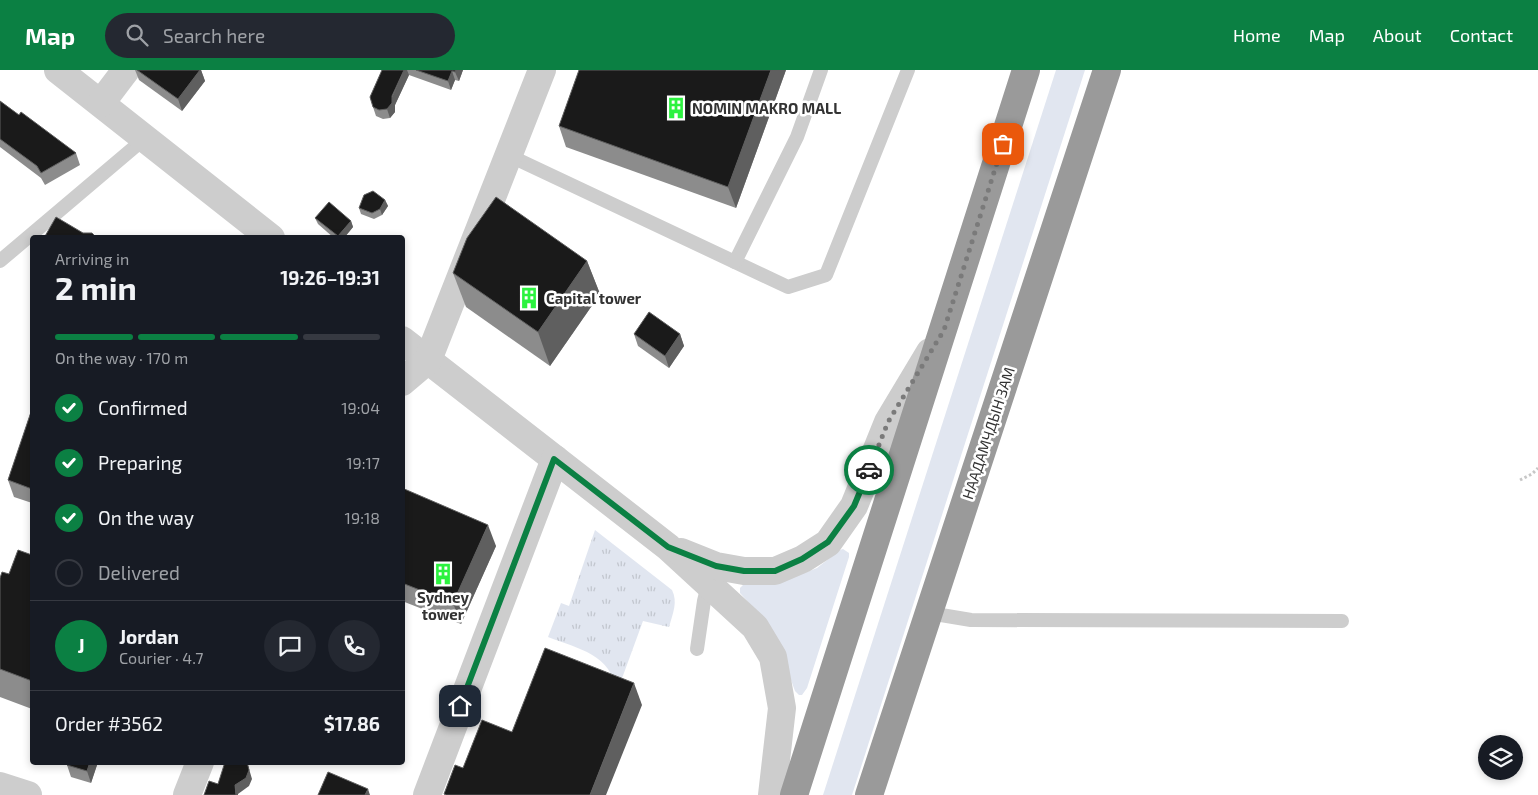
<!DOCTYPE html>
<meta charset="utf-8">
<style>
:root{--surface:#171b24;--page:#242831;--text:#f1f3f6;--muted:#9ea1a6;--line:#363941;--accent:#0b8043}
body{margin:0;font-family:"Exo 2",sans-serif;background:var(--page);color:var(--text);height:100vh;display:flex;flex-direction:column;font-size:19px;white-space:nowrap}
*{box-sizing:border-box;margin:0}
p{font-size:16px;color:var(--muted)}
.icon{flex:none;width:28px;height:28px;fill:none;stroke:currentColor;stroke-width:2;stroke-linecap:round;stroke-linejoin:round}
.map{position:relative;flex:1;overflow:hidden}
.sheet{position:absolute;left:30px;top:165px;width:375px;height:530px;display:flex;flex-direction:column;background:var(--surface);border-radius:5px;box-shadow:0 2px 8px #0003}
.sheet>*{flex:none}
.buttons{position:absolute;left:1478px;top:665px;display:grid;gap:10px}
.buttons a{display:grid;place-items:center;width:45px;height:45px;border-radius:50%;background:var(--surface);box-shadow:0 2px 8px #0003;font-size:25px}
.pin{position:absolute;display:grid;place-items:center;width:42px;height:42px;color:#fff;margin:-21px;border-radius:10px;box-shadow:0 2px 8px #0006}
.courier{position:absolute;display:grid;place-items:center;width:50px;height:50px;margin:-25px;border:4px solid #0b8043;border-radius:50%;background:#fff;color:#222;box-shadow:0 1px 6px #0007}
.overview em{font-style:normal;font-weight:700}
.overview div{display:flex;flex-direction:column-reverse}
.overview{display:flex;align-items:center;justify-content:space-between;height:85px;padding:0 25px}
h1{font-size:32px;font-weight:700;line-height:38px}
.bar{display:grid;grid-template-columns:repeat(4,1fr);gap:8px 5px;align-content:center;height:60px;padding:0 25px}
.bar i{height:6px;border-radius:4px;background:var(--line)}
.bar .selected{background:var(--accent)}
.bar p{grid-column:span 4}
.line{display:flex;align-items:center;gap:12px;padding:0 25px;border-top:1px solid var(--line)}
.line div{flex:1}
.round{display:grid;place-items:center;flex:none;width:52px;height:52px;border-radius:26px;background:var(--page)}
ol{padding:0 25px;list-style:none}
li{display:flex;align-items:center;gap:15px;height:55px}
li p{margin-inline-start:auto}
li .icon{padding:5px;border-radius:50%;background:var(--accent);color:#fff;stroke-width:4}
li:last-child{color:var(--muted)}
li i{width:28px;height:28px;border:2px solid var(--line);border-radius:50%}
header{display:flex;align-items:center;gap:30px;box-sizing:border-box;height:70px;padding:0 25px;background:var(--accent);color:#fff}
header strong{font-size:24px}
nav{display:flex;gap:28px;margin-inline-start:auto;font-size:18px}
.search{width:350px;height:45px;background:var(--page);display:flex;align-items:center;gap:12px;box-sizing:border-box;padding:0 18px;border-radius:28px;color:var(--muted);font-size:19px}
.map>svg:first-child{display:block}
</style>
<header>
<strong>Map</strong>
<div class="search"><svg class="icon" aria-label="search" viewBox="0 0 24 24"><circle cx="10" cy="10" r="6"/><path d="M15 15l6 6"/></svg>Search here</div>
<nav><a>Home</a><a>Map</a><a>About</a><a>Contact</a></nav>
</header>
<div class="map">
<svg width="1538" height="725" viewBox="0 0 1538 725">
<defs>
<pattern id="park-tufts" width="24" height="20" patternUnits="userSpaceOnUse" patternTransform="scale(1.25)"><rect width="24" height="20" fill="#e1e6f0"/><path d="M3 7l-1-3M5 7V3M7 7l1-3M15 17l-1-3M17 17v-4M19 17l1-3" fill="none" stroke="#c2c6ce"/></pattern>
</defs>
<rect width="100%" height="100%" fill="#fff"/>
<g fill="#e1e6f0">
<path d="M1056,0H1085L852,725H823Z"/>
<path d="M843,479L849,483V487L807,618L802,625H799L795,621L788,602L749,533L740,523V518L744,514L807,502L817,498L840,480Z"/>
</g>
<path fill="url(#park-tufts)" d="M595,460L672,520C678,532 673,543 669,557L643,551L617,622C611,584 579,579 548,567L561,533L569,536Z"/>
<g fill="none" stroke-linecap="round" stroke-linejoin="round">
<path stroke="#c7c7c7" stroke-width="3" stroke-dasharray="2.5 2.5" stroke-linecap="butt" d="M1520,410L1532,404L1538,398"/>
<g stroke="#cdcdcd" stroke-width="14">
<path d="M508,85L788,217L826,205L908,0"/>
<path d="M0,191L144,69"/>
<path d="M735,192L797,67L821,0"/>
<path d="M929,543L971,550L1342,551"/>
<path d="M697,579L704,531L708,515"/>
</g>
<g stroke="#cdcdcd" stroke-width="28">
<path d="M58,0L271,168"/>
<path d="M101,33L126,0"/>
<path d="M402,270L668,477L755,557L773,587L782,638L772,725"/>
<path d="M402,312L428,290L542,0"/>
<path d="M681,482L716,496L744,501H775L803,489L828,473L854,436L888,352L930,282"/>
<path d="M0,716L28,725"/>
<path d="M187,725L200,692"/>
<path d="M427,725L555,389"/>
</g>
<g stroke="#9a9a9a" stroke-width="28">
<path d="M794,725L1026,0"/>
<path d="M869,725L1107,0"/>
</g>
</g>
<g fill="#8c8c8c">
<path d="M135,0H201L205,11L182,41L139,10Z"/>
<path d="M382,0H463L459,11L455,10L451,20L409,5L395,35V42L390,48L383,49L376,46L373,37Z"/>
<path d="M786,0L736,138L566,77L559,56Z"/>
<path d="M0,31L19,45L76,83L80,95L45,115L41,108L0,77Z"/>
<path d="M385,130L388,136L382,145L374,149L361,144L359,138Z"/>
<path d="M315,148L351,151L353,157L344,168H334L318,154Z"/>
<path d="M587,191L600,224L550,296L466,237L453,203Z"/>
<path d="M634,264H680L684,276L669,298L638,276Z"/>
<path d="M32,339V433L14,427L8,410Z"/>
<path d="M402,418L496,476L461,554L402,531Z"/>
<path d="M32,485V639L0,627V508L9,504Z"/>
<path d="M98,692L91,713L71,707L67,695Z"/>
</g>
<g fill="#5f5f5f">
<path d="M200,0H201L205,11L182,41L178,29Z"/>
<path d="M404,0H407L409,5L395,35V42L390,48L387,39Z"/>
<path d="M456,0H463L459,11L455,2Z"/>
<path d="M771,0H786L736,138L728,117Z"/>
<path d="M452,1L455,10L451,20L448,11Z"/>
<path d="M385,130L388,136L382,145L380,139Z"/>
<path d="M351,151L353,157L344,168H338V166Z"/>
<path d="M587,191L600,224L550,296L538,262Z"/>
<path d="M680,264L684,276L669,298L665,286Z"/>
<path d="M488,455L496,476L461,554L453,533Z"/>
<path d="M634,613L642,635L606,725H590Z"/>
<path d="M90,692H98L91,713L87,701Z"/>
<path d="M247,692L252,709L249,716L238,724V725H236L235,715Z"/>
<path d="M368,719L370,725H365Z"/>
</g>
<g fill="#1a1a1a" stroke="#5f5f5f">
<path d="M137,0H200L178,29Z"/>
<path d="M382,0H404L392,26V33L387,39L379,40L373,37L370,27Z"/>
<path d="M416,0H456L455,2L452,1L448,11Z"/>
<path d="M579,0H771L728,117L559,56Z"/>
<path d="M0,31L19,45L21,42L76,83L41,103L37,96L0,69Z"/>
<path d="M373,121L385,130L380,139L372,143L359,138L364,125Z"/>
<path d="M496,127L587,191L538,262L453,203L467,168Z"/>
<path d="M329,132L351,151L338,166L315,148Z"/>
<path d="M56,147L83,163H92L97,168H44Z"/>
<path d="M649,242L680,264L665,286L634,264Z"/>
<path d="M32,339V419L8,410Z"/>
<path d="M402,418L488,455L453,533L402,513Z"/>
<path d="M18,480L32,485V611L0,599V508L2,502L9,504Z"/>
<path d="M545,578L634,613L590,725H446L444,724L455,695L463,698L482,650L512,662Z"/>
<path d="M68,692H90L87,701L67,695Z"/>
<path d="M225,692H247L249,700L246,708L235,715L236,725H204L209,711L218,714Z"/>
<path d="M328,702L368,719L365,725H318Z"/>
</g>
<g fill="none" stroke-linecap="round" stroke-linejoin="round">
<path stroke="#7a7a7a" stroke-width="5" stroke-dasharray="0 9" d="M869,400L888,352L944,260L1003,74"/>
<path stroke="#0b8043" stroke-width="6" d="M460,636L554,389L668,477L716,496L744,501H775L802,489L828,472L854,436L869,400"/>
</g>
<defs>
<g id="building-bare" transform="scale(1.725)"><path d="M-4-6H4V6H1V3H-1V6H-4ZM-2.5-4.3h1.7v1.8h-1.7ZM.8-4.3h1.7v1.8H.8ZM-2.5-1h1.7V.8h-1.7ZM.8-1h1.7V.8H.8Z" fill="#2cf23f" stroke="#fff" stroke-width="2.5" paint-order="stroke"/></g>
</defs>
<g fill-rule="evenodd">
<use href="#building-bare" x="676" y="38"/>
<use href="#building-bare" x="529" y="228"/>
<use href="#building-bare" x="443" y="504"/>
</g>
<g text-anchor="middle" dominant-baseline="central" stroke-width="5" stroke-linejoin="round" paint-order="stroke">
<g font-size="15" font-weight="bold" fill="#333" stroke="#fff" text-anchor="start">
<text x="692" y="38">NOMIN MAKRO MALL</text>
<text x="546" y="228">Capital tower</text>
<text x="443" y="527" text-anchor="middle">Sydney<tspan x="443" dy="17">tower</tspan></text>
</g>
<g font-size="15" fill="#333" stroke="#fff">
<text transform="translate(988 363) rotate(-72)">НААДАМЧДЫН ЗАМ</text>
</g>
</g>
</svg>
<div class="buttons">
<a><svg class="icon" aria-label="layers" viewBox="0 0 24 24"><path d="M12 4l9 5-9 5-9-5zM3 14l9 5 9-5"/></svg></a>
</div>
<div class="pin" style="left:1003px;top:74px;background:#ea580c"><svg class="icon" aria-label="bag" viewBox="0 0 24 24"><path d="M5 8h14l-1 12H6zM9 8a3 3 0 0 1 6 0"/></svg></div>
<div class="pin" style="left:460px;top:636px;background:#1f2937"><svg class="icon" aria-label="home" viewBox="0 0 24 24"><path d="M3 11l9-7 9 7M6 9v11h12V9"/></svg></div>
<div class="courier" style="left:869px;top:400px"><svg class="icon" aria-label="car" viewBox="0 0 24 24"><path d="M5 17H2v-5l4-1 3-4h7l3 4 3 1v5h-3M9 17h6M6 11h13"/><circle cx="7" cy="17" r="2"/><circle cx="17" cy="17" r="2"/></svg></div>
<section class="sheet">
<div class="overview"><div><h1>2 min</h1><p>Arriving in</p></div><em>19:26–19:31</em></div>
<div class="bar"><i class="selected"></i><i class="selected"></i><i class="selected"></i><i></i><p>On the way · 170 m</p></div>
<ol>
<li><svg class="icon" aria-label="check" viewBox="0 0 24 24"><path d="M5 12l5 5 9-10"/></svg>Confirmed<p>19:04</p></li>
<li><svg class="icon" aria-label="check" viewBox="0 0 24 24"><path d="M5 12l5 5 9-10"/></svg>Preparing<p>19:17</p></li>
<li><svg class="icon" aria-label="check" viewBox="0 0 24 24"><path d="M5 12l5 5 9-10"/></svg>On the way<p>19:18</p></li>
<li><i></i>Delivered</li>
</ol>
<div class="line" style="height:90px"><b class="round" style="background:var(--accent);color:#fff">J</b><div><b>Jordan</b><p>Courier · 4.7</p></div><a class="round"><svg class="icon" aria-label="chat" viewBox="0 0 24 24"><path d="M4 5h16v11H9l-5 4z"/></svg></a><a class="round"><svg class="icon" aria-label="phone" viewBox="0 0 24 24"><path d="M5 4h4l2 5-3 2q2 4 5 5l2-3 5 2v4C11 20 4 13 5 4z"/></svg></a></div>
<div class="line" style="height:65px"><div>Order #3562</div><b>$17.86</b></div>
</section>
</div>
